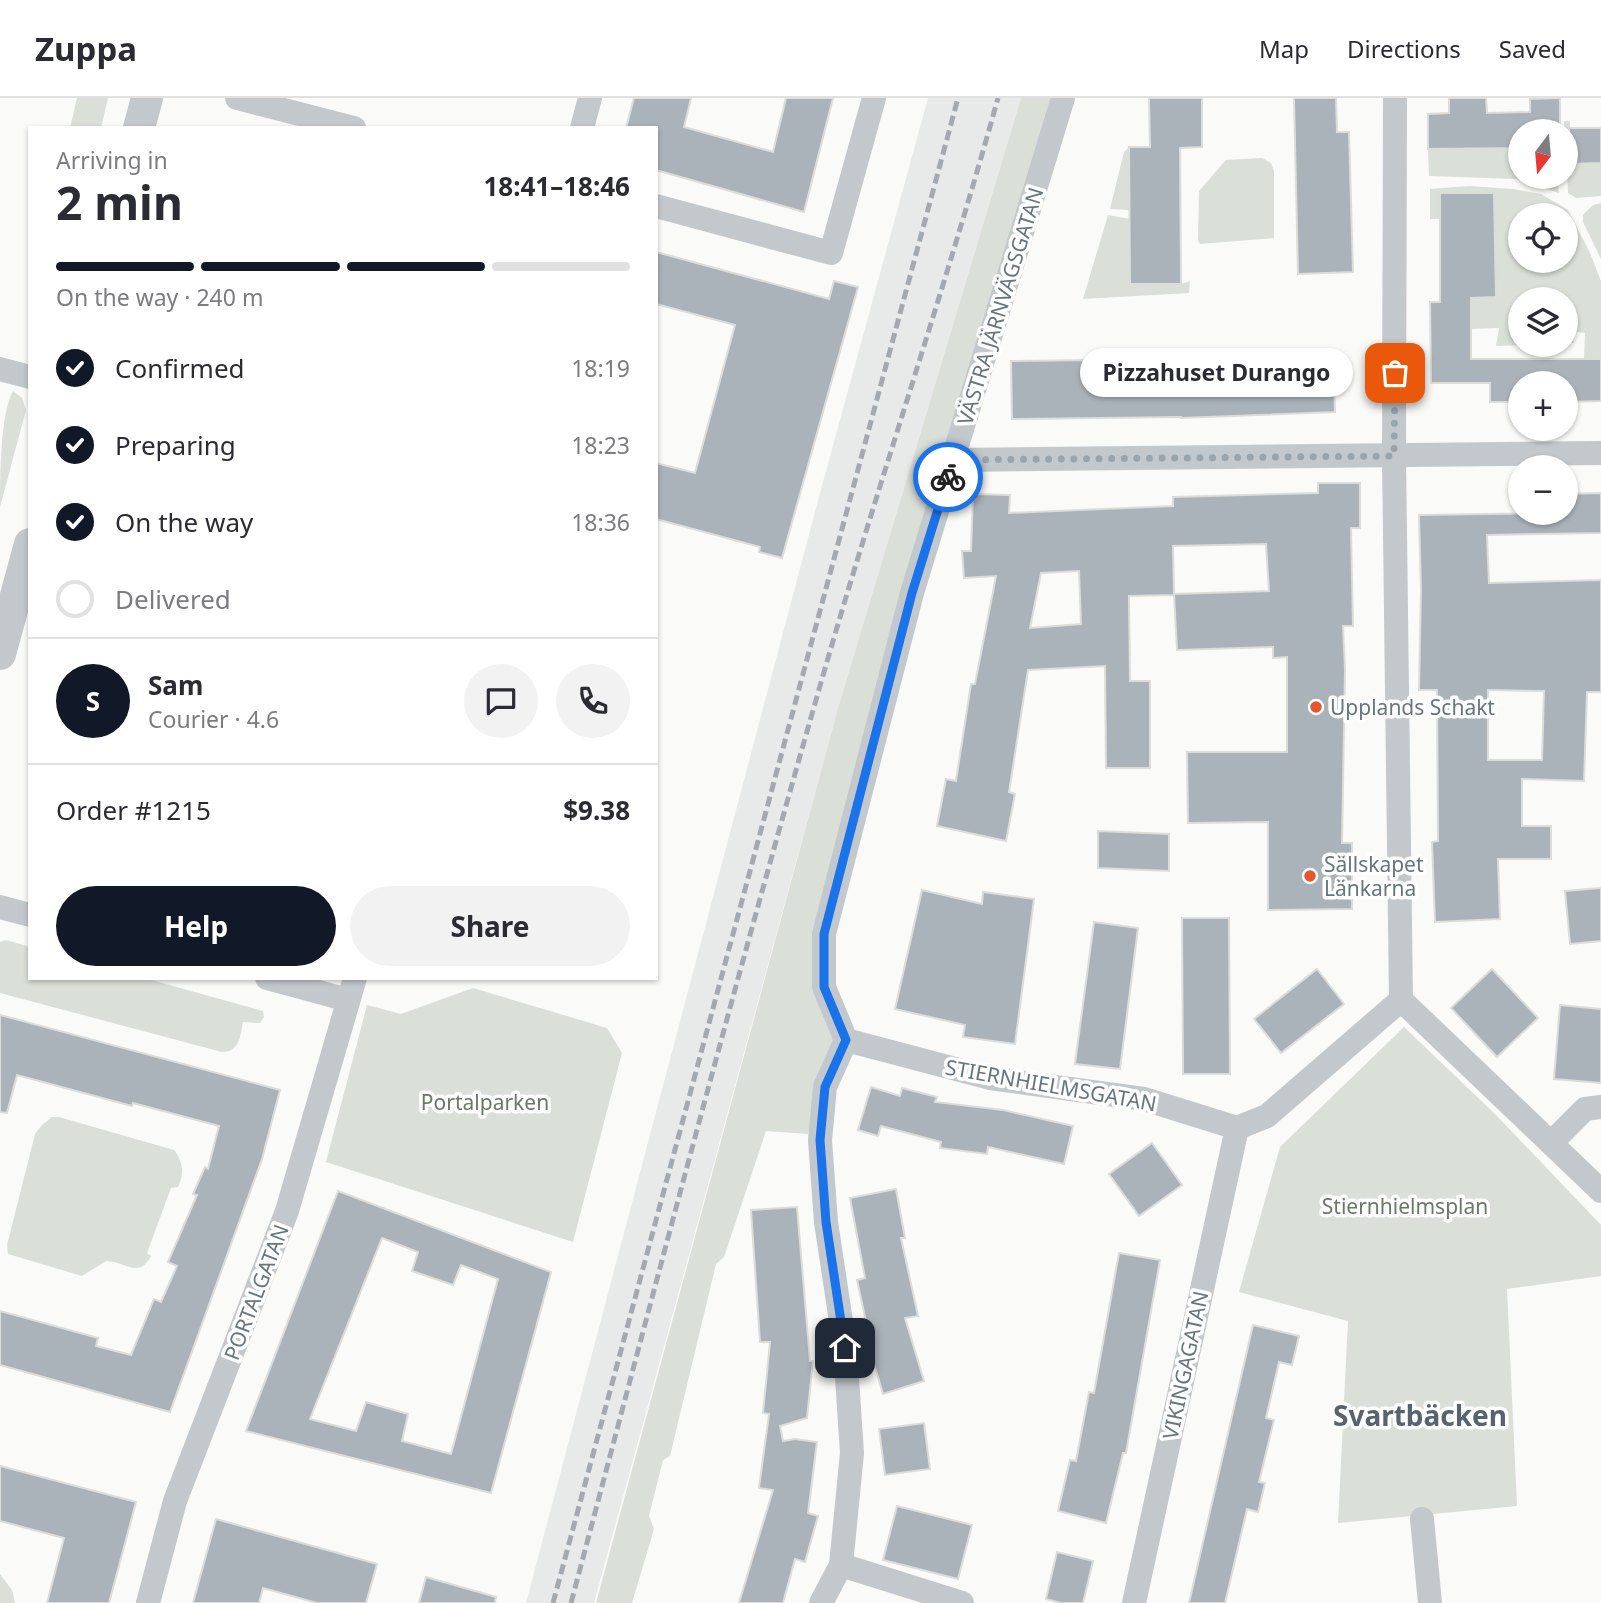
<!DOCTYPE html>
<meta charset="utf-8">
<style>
:root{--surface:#fff;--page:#f2f2f3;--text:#2b2b33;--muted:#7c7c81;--line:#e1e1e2;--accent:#111827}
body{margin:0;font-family:"Noto Sans",sans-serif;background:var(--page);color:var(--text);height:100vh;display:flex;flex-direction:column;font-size:26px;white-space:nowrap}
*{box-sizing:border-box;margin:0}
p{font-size:23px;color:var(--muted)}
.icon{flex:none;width:38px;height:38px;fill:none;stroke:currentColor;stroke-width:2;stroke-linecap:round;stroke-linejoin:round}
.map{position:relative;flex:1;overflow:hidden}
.drawer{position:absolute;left:28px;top:28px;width:630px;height:854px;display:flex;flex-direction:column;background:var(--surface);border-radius:0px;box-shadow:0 2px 5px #0004}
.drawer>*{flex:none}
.needle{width:46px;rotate:196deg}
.controls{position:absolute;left:1508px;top:21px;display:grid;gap:14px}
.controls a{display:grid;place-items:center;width:70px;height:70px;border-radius:50%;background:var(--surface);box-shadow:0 2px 5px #0004;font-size:35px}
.pin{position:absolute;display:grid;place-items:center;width:60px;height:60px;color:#fff;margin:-30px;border-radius:14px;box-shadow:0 4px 10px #0006}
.courier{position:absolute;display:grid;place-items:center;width:70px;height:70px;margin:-35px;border:5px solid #1a73e8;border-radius:50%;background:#fff;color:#222;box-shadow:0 2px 9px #0007}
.bubble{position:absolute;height:49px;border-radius:24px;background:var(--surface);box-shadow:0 2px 5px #0004;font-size:23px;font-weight:700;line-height:49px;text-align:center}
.head em{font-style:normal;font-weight:700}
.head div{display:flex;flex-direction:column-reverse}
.head{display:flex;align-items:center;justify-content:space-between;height:119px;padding:0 28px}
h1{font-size:46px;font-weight:700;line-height:52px}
.bar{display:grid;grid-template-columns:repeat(4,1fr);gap:10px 7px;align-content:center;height:84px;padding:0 28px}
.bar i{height:9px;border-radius:5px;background:var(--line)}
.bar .on{background:var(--accent)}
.bar p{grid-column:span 4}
.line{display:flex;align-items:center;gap:18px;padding:0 28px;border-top:2px solid var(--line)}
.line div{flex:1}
.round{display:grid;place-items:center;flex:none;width:74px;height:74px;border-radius:37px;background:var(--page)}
ol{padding:0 28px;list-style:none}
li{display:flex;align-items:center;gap:21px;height:77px}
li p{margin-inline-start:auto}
li .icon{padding:7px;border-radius:50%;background:var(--accent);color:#fff;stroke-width:4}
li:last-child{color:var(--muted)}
li i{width:38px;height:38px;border:4px solid var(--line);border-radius:50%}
.button{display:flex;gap:14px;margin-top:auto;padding:14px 28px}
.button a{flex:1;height:80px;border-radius:42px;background:var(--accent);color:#fff;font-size:28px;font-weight:700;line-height:80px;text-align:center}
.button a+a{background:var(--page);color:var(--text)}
header{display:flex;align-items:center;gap:42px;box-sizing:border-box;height:98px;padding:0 35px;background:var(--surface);border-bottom:2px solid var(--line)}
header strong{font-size:33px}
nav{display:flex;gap:38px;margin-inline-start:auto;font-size:24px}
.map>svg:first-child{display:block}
</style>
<header>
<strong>Zuppa</strong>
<nav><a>Map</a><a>Directions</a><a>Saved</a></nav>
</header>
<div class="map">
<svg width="1601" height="1505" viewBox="0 0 1601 1505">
<rect width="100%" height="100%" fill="#fafaf8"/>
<path fill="#e8e9e9" d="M928,0H1021L838,610L594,1505H526L820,395Z"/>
<g fill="#dadfd7" fill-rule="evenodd">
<path d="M77,0H108L101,30H70Z"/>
<path d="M1021,0H1055L817,860L835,934L808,1036L766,1033L724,1159L716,1166L670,1358L663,1362L649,1418L654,1431L632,1505H596L838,610Z"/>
<path d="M1564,23H1570V65H1601V98L1576,100L1568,95L1566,33H1564Z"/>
<path d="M1129,49L1130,112L1110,111L1124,54Z"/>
<path d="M1521,50V79H1557L1559,95L1516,81L1429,78L1428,51Z"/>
<path d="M1262,60L1271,65L1274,73V140L1200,146L1198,143L1199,93L1226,62Z"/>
<path d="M1469,88L1513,91L1541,96L1568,112L1590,155L1601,183V261H1584L1585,235L1572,233L1574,245H1566V201H1521V247H1527L1496,248L1499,230L1471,231V204L1440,200L1496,199L1493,95H1440V121H1430V91ZM1521,117H1566V163H1521Z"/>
<path d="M1601,105V161L1583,124V117L1593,107Z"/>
<path d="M1108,117L1130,121L1131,186H1181L1190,183L1189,195L1083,201Z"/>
<path d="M13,293L22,300L26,312L0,409C0,380 0,316 13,293Z"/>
<path d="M6,842L30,849V880H144L263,913L264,919L260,925L243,924C240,938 240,954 222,954L0,895V844Z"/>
<path d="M473,890L607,930L622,955L573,1144L326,1064L367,907L401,916Z"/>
<path d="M1404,929L1496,1017L1601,1127V1178L1507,1191L1517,1408L1338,1425L1348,1223L1239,1194L1280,1049Z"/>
<path d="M52,1019H59L174,1052C184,1065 184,1075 178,1089L171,1090L147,1155L151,1158C139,1181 127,1164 106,1163L82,1178L8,1156L7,1147L35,1036L41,1028Z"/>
<path d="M0,1476L12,1492L15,1505H0Z"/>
</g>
<g fill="#aab3b9" stroke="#dcdcda" stroke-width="2" fill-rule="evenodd">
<path d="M634,0H691L684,29L773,54L786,0H833L804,114L656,72V30H626Z"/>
<path d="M1149,0H1202V49L1180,50L1181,186H1130L1129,49H1150Z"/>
<path d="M1294,0H1336L1337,34H1349L1353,174L1298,176Z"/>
<path d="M1449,0H1486L1487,15L1530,14V1L1560,0V33H1521V50L1428,51V16L1449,15Z"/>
<path d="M1569,30H1601V65L1570,66Z"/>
<path d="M1440,95H1494L1496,199L1471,200V261H1601V303L1566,304V285H1521V304H1490V285H1431L1430,204H1440Z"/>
<path d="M656,154L829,201L834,183L858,189L782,460L759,454L760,449L656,421V365L695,375L735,227L656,206Z"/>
<path d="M1333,259L1335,314L1181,320V319L1012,321L1011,263L1167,261V265Z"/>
<path d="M1318,385H1360V430H1351L1353,528H1343L1345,571L1342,745H1352V811L1268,812V724L1188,725L1187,654H1287V559L1273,560V549L1177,552L1174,496L1269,493L1266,446L1173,448L1174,497L1129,498L1130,583H1150V670H1106L1105,568L1028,572L1009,694L1015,696L1006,743L937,728L946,681L956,683L971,586H975L996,478L964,480L962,453H971L973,396L1010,397L1009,415L1173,408V399L1318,395ZM1079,473L1081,526L1030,530L1041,475Z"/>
<path d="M1601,395V435L1487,437L1489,485L1601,482V594H1587L1584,683L1522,681V728H1551V761H1498L1500,821L1435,824L1432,744L1438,743L1437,592H1419L1421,492L1419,417L1566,415V396ZM1488,592L1544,593L1542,662H1488Z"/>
<path d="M1098,733L1169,736V773L1098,770Z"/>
<path d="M1601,790V843L1570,846L1565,793Z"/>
<path d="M922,792L982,806L983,794L1034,801L1015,946L963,939L965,927L895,911Z"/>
<path d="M1182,820H1229L1230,976H1183Z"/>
<path d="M1094,824L1138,830L1120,971L1075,966Z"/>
<path d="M1317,871L1344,906L1281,955L1254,921Z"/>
<path d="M1492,871L1538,920L1497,959L1451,910Z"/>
<path d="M1560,907L1601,911V985L1554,981Z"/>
<path d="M0,917L280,992L262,1061L170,1314L0,1267V1213L98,1240L96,1248L131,1257L154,1201L161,1204L177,1168L168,1164L197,1097L193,1096L205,1069L208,1071L219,1028L133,1005L132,1008L17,977L7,1015L0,1014Z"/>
<path d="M871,989L900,998L902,990L937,999L935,1004L1003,1012L1073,1028L1064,1066L988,1049L987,1056L940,1050L941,1044L881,1028L878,1038L858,1032Z"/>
<path d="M1152,1045L1182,1087L1139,1118L1109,1076Z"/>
<path d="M896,1091L905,1140H901L918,1218L905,1220L924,1283L883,1296L870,1252L872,1251L857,1182L865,1180L850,1100Z"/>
<path d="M338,1093L551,1174L491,1395L246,1333ZM382,1140L418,1154L412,1173L453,1187L461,1167L498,1181L451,1356L402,1343L408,1316L366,1304L356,1333L310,1321Z"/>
<path d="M797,1109L810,1263H813L807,1320L780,1328L783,1343L795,1341L817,1344L808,1415L818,1418L805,1464L795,1461L783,1505H739L773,1392L759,1390L769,1316L763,1315L770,1244H760L751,1112Z"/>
<path d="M1119,1155L1160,1162L1126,1355H1123L1106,1425L1058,1413L1070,1362L1076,1363L1089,1294L1094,1295Z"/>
<path d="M1253,1227L1299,1238L1292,1267L1279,1264L1266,1320L1274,1322L1259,1384L1265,1385L1258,1414L1247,1411L1225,1505H1189Z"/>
<path d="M924,1325L930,1371L885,1377L879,1331Z"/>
<path d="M0,1368L136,1404L109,1505H47L64,1440L0,1423Z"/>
<path d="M897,1408L972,1427L958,1481L883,1462Z"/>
<path d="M216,1421L377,1466L366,1505H317L263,1490L259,1505H193Z"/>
<path d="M1057,1454L1093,1463L1083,1505H1061L1046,1501Z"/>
<path d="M426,1479L496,1499L495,1505H419Z"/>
</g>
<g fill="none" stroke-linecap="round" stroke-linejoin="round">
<g stroke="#c3c8cc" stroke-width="24">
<path d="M237,0L354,30"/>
<path d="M1395,0L1394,358L1401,902"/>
<path d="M582,30L590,0"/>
<path d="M656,108L831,155L874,0"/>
<path d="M0,271L30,279"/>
<path d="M953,362L1601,355"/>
<path d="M0,809L30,817"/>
<path d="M267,880L348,902"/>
<path d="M846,942L824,889V836L912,495L1063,0"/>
<path d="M846,942L990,980L1144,1001L1237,1030L1267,1018L1401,902L1601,1093"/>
<path d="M1551,1045L1585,1011L1601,1009"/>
<path d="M1422,1421L1430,1505"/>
<path d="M841,1467L962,1505"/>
<path d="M148,1505L175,1403L287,1113L355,880"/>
<path d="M821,1505L841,1467L852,1355L845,1250L826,1124L820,1042L825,989L846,942"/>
<path d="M1134,1505L1237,1030"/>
</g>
<g stroke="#c3c8cc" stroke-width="32">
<path d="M139,30L147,0"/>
<path d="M0,556L30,446"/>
</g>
<g stroke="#a2aab0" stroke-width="5" stroke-dasharray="10 5" stroke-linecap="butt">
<path d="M553,1505L958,0"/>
<path d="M571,1505C651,1204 730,902 816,602C873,400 942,202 998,0"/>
</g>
</g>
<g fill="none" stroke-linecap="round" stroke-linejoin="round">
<path stroke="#99a4ac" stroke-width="7" stroke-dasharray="0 12.6" d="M948,379L953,362L1394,358L1395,275"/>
<path stroke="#1a73e8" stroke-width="9" d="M845,1250L826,1124L820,1042L825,989L846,942L824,889V836L912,495L948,379"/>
</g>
<g fill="#e4572e" stroke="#fff" stroke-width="2.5">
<circle cx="1316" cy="609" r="7"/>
<circle cx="1310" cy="778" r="7"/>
</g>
<g text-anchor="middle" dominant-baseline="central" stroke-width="7" stroke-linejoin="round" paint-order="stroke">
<g font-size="21" fill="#657683" stroke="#fff">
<text transform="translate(1000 208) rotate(-73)">VÄSTRA JÄRNVÄGSGATAN</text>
<text transform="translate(1051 987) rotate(10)">STIERNHIELMSGATAN</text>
<text transform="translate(256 1194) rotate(-69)">PORTALGATAN</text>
<text transform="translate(1185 1267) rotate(-78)">VIKINGAGATAN</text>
</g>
<g font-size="21" fill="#657683" stroke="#fff" text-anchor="start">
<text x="1330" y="609">Upplands Schakt</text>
<text x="1324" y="766">Sällskapet<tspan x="1324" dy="24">Länkarna</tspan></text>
</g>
<g font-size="21" fill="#687a64" stroke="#fff">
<text x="485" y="1004">Portalparken</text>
<text x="1405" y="1108">Stiernhielmsplan</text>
</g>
<g font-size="28" font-weight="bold" fill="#57646e" stroke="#fff">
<text x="1420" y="1317">Svartbäcken</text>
</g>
</g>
</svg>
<div class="controls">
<a><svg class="needle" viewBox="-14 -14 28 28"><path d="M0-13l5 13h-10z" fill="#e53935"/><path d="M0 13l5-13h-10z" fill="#7c7c81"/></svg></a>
<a><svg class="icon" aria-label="locate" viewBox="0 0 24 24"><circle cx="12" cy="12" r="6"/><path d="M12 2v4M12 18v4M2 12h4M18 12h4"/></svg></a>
<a><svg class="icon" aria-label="layers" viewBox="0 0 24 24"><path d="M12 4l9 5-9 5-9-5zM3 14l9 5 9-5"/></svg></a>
<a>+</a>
<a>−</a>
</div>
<div class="pin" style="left:1395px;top:275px;background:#ea580c"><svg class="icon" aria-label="bag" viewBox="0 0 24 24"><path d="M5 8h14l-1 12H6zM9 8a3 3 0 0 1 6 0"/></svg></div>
<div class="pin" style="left:845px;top:1250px;background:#1f2937"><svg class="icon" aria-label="home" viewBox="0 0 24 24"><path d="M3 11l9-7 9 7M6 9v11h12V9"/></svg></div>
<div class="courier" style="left:948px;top:379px"><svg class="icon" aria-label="bike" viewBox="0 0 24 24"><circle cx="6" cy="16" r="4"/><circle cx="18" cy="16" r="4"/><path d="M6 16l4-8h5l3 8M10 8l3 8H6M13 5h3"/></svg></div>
<div class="bubble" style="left:1080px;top:250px;width:273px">Pizzahuset Durango</div>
<section class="drawer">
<div class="head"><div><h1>2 min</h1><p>Arriving in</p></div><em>18:41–18:46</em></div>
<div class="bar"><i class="on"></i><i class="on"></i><i class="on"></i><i></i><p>On the way · 240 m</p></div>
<ol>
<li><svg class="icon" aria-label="check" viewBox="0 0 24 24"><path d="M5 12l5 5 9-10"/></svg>Confirmed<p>18:19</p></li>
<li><svg class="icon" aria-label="check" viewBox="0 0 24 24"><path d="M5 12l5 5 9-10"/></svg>Preparing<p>18:23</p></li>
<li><svg class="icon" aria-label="check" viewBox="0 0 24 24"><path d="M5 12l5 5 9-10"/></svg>On the way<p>18:36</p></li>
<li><i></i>Delivered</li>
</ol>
<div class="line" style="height:126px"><b class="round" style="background:var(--accent);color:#fff">S</b><div><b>Sam</b><p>Courier · 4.6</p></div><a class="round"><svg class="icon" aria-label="chat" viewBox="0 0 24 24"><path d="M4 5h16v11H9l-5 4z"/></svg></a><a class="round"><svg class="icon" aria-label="phone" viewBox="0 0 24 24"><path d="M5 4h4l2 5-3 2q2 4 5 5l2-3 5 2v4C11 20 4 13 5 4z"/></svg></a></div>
<div class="line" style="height:91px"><div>Order #1215</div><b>$9.38</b></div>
<div class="button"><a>Help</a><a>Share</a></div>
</section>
</div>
